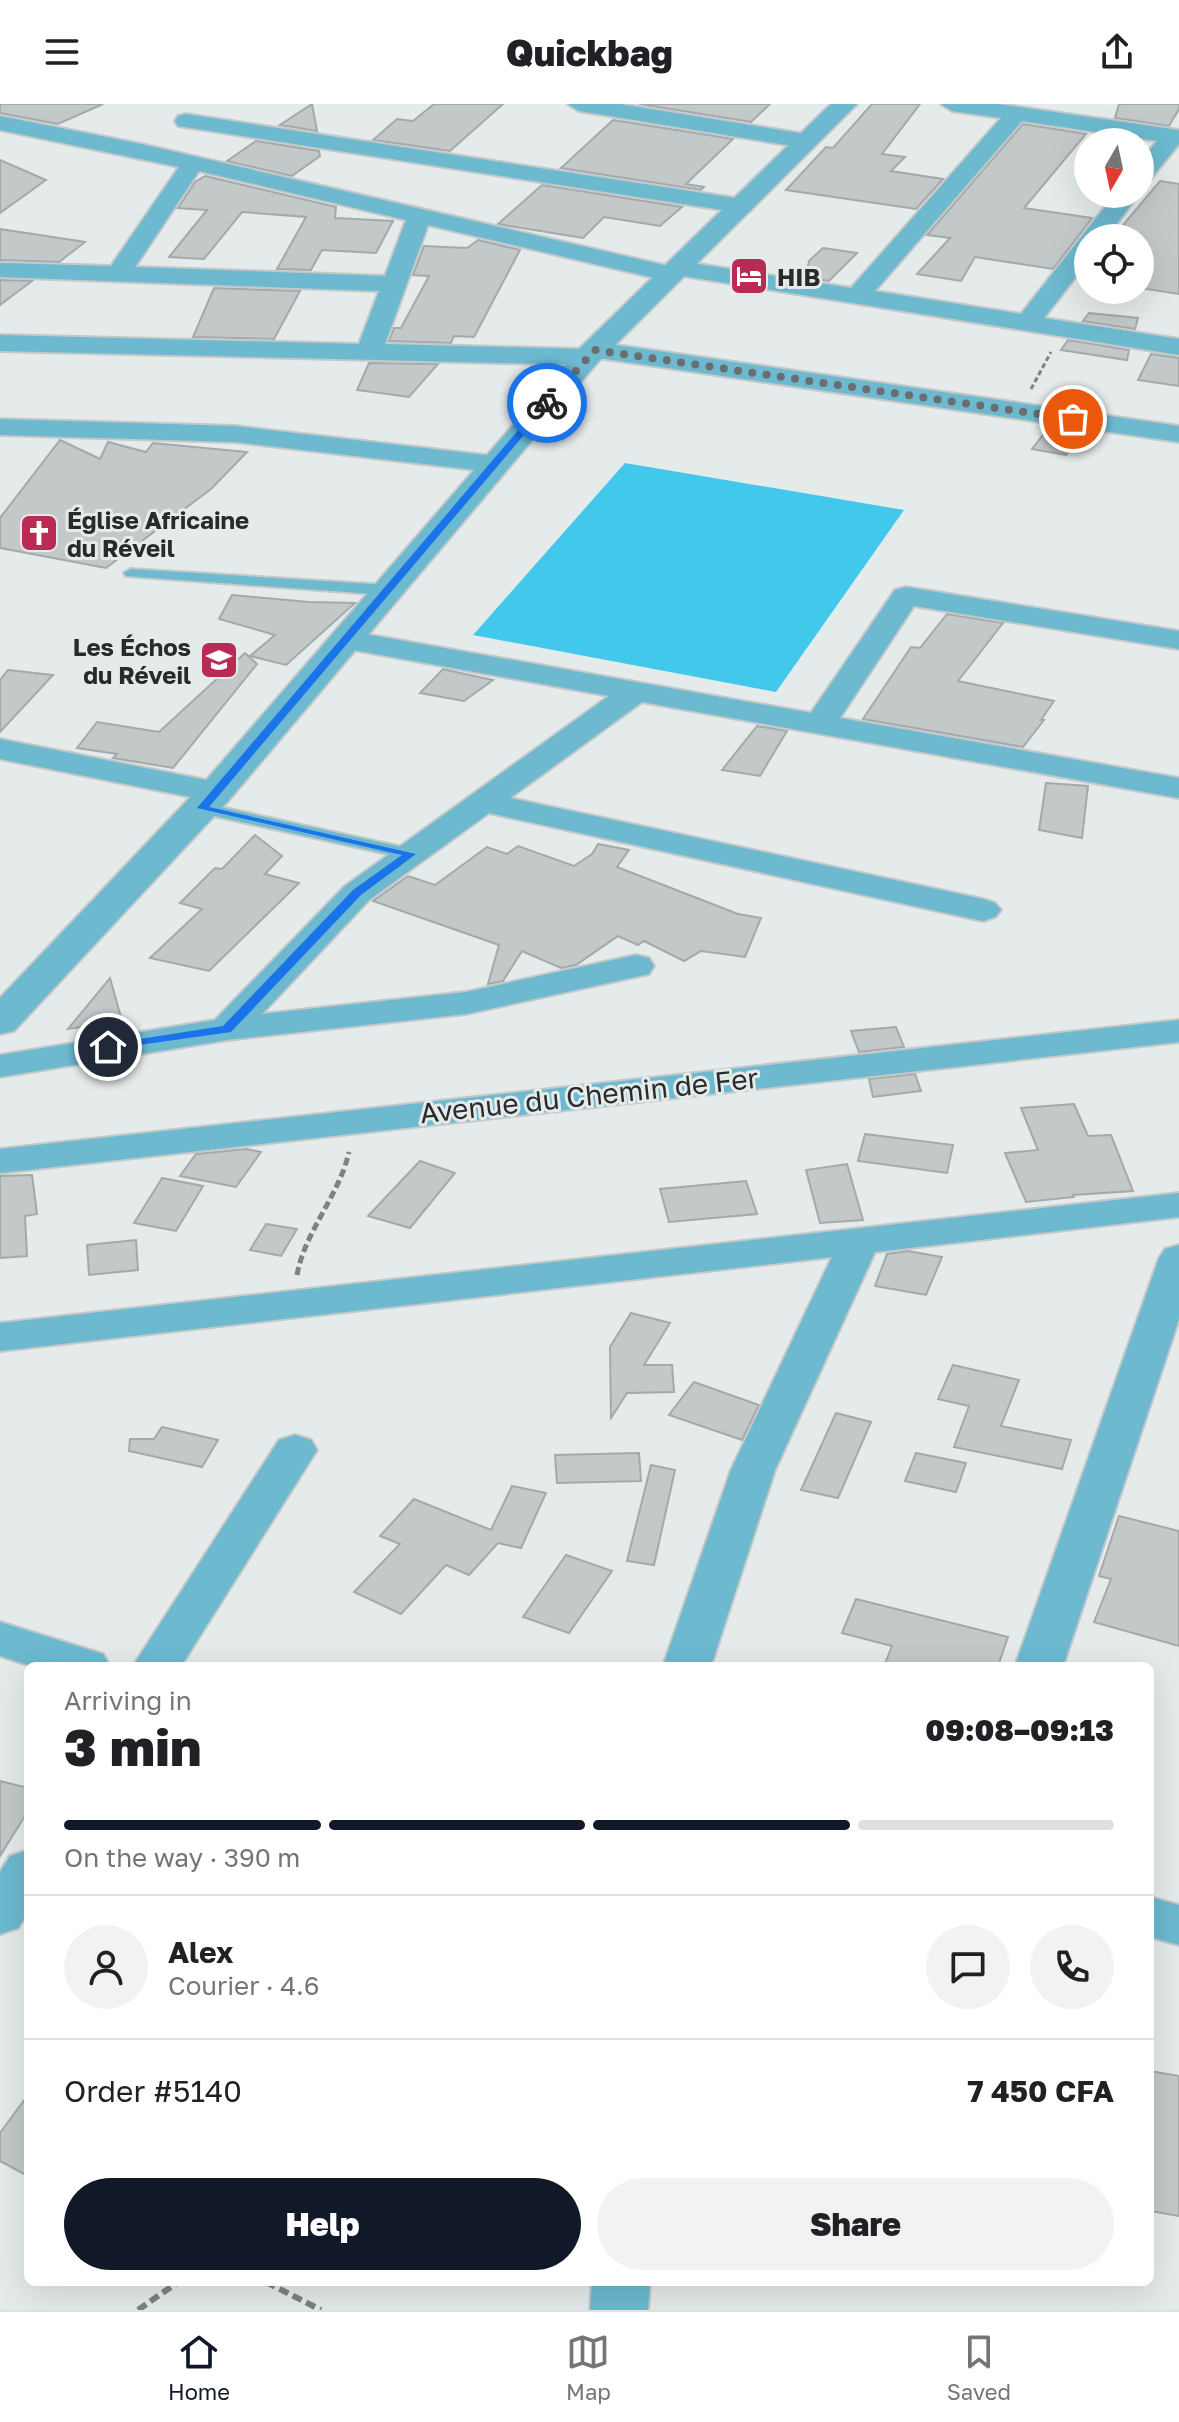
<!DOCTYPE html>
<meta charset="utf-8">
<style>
:root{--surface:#fff;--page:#f2f2f2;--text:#202124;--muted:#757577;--line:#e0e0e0;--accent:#111827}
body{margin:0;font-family:"Golos Text",sans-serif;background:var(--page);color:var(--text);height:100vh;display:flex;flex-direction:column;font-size:30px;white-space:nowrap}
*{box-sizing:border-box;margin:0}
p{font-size:26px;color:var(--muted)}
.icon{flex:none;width:44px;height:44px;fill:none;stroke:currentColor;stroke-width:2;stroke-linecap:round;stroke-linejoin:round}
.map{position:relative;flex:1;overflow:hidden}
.panel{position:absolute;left:24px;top:1558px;width:1130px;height:624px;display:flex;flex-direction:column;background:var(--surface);border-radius:12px;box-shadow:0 8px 32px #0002}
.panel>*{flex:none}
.needle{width:52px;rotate:189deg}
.controls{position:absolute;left:1074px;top:24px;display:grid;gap:16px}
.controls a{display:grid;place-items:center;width:80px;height:80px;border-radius:50%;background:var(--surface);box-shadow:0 8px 32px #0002;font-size:40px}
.pin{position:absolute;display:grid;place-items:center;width:68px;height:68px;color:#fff;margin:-34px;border:4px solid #fff;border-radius:50%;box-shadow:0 2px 8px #0007}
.courier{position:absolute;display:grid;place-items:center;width:80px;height:80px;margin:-40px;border:6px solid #1a73e8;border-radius:50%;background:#fff;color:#222;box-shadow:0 2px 10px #0007}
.head em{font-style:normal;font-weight:800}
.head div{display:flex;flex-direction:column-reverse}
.head{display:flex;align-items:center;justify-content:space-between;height:136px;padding:0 40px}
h1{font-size:52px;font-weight:800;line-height:60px}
.bar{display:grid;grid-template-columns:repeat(4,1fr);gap:12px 8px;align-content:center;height:96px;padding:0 40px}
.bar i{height:10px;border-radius:6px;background:var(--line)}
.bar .selected{background:var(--accent)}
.bar p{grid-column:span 4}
.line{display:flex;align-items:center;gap:20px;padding:0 40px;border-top:2px solid var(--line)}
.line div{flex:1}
.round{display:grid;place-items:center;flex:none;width:84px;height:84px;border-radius:42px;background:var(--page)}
.action{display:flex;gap:16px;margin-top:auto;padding:16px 40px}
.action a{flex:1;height:92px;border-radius:48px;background:var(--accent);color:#fff;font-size:32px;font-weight:800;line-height:92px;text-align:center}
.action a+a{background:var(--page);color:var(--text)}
header{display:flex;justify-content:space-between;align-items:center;height:104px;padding:0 40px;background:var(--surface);font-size:36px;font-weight:800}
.tab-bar{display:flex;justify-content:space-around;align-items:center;height:112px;border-top:2px solid var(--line);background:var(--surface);font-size:22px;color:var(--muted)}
.tab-bar a{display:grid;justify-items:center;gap:4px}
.tab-bar .selected{color:var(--accent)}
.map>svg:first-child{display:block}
</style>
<header><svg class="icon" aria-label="menu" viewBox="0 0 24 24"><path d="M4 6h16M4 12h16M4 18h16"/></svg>Quickbag<svg class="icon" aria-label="share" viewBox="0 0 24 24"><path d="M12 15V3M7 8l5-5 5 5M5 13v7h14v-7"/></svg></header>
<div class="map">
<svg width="1179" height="2206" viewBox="0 0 1179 2206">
<rect width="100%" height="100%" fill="#e5eaeb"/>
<path fill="#42c8eb" d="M625,359L904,406L776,588L473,531Z"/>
<g fill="#c3c8c9" stroke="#a4a9aa" stroke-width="2">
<path d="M0,0H103L58,20L0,9Z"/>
<path d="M312,0L317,27L280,21Z"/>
<path d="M434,0H503L450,47L373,36L397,15L413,17Z"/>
<path d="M639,0H770L751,18Z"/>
<path d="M872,0H920L882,50L905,53L891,67L943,75L916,105L786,86L826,43L833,44Z"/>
<path d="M1119,0H1179V5L1169,22L1115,14Z"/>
<path d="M613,16L733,35L686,80L704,83L701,86L561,64Z"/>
<path d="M1023,20L1086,30L1024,104L1092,114L1053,165L975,153L961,177L917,170L950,134L927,131Z"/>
<path d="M256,37L319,47L320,52L292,72L227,57Z"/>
<path d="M0,56L46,76L0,109Z"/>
<path d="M205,72L336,103L335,114L393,117L376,149L322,146L311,166L277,165L306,113L242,108L204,155L169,153L207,106L178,104L195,78Z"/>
<path d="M1160,77L1179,80V190L1140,184V134H1112Z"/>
<path d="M542,81L682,103L660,122L604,113L583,134L498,120Z"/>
<path d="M0,125L85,138L59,158L0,156Z"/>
<path d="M478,136L520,146L474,233L454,232L451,239L389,237L394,224H401L429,172L413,171L424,142L467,144Z"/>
<path d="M823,144L857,149L829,177L806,174L809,157Z"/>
<path d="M0,176L32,177L0,201Z"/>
<path d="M214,184L300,187L274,235L193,233Z"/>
<path d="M1089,209L1138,214L1135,225L1083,217Z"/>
<path d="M1068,236L1129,246L1127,256L1061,246Z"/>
<path d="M1151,250L1179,254V282L1138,276Z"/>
<path d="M369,259L438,260L409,293L357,286Z"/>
<path d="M1050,322L1084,327L1066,351L1032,345Z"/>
<path d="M60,336L100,355L108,338L146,348L153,339L247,348L211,385L106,464L0,444V414Z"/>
<path d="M232,491L309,498L355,499L286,561L250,552L275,531L219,515Z"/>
<path d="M947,510L1003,519L958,577L1054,597L1041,616H1044L1023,643L863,615L911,543L920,544Z"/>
<path d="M245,549L257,560L173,664L113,654L117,650L77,644L97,618L159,628Z"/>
<path d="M443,565L451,567L493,576L464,597L420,589Z"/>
<path d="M8,566L53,571L0,628V576Z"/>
<path d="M757,622L787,627L760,672L722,666Z"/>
<path d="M1046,679L1088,682L1082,734L1039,726Z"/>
<path d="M255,731L282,752L265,770L299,779L209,867L150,854L202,805L180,799L215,764L222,765Z"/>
<path d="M598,740L629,746L617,763L738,810L761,814L745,853L701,847L684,857L644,837L638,841L618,832L576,861L561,864L522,847L503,877L488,880L499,841L373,797L408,772L435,781L487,743L507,750L518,742L574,762L592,750Z"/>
<path d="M110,874L122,917L68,925Z"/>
<path d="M896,923L904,943L859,948L851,927Z"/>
<path d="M915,970L921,987L873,993L869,975Z"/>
<path d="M1074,1000L1088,1032L1111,1031L1133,1087L1073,1091L1074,1093L1026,1098L1005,1049L1038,1046L1021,1004Z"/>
<path d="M865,1030L953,1041L947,1069L858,1057Z"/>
<path d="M247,1045L261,1048L236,1083L180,1072L196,1050Z"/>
<path d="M420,1057L455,1069L410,1124L368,1112Z"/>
<path d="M847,1060L863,1116L820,1119L806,1066Z"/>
<path d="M32,1071L37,1110L25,1112L27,1152L0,1154V1072Z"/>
<path d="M162,1074L203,1082L176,1127L134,1119Z"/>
<path d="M746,1077L757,1110L669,1118L660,1085Z"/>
<path d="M266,1120L297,1125L281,1152L250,1146Z"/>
<path d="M136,1136L138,1166L89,1171L87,1141Z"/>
<path d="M908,1147L942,1153L926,1191L875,1182L887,1150Z"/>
<path d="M631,1209L670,1219L644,1261H672L674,1288L627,1289L611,1314L610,1243Z"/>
<path d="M953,1261L1019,1276L1001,1322L1071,1336L1062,1365L954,1343L969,1302L938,1295Z"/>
<path d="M694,1278L759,1301L742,1336L669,1311Z"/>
<path d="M836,1309L871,1318L838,1394L801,1386Z"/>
<path d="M162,1323L218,1336L202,1363L129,1347L130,1335H154Z"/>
<path d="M639,1349L641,1377L557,1379L555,1351Z"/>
<path d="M916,1349L966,1359L956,1388L905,1377Z"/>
<path d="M651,1361L675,1366L654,1461L627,1457Z"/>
<path d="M512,1382L546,1389L521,1444L498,1439L469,1471L446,1461L401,1510L354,1488L400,1440L380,1432L414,1395L491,1426Z"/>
<path d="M1119,1412L1179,1427V1542L1094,1518L1111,1475L1099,1472Z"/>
<path d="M566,1451L612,1467L569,1529L523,1513Z"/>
<path d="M856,1495L1008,1533L998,1562H884L892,1542L842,1529Z"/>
<path d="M0,1677L28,1684V1707L0,1752Z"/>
<path d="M1150,1967L1179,1972V2112L1150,2107Z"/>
<path d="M28,1991V2072L0,2057V2029Z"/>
</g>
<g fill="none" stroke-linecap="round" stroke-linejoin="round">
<g stroke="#c3c8c8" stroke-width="4">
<g id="service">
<path d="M131,465L388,481L396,486L388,491L126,472L124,469Z"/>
<path d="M202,699L411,745L420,750L411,755L196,708L194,704L196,700Z"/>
</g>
</g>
<g stroke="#c3c8c8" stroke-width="4">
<g id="minor">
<path d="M568,0H620L805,30L813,32L816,37L813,42L805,44L579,7Z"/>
<path d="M941,0H998L1179,26V40L1148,78L1140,80V58L1157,37L1022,17L875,187L1021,210L1115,90H1139L1106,134H1088V157L1044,214L1179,235V251L683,172L672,178L428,121L385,240L583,245L586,240L595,238L1179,322V338L599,254L587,261L0,247V231L359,240L379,187L0,173V159L111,162L179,63L0,26V12L141,40L668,162L679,157L851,184L1001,14L952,7ZM199,67L406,116L385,172L135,163Z"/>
<path d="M186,10L742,95L750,97L754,102L750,107L742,109L178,22L175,17L178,12Z"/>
<path d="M0,315L235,322L493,352L503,354L507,360L503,366L493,368L235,338L0,331Z"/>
<path d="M906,483L1179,527V545L914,502L840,614L1179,674V694L642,598L510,694L983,795L995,799L1001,806L995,813L983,817L489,709L369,796L262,910L466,888L636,851L649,854L654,862L649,870L466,910L227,936L0,973V951L215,916L345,782L609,592L348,545L337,543L333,536L337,529L348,527L811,609L895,486Z"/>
<path d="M0,635L216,678L228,681L233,688L228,695L216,698L0,655Z"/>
<path d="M1179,916V938L0,1069V1045Z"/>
<path d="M1179,1089V1113L875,1148L775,1366L711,1562H663L731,1366L832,1153L0,1247V1219Z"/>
<path d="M1179,1141V1215L1063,1562H1015L1159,1154L1165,1145Z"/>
<path d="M295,1331L311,1336L317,1346L181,1562H133L279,1336Z"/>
<path d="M0,1518L103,1550L110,1562H31L0,1552Z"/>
<path d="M28,1746V1809L18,1824L0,1830V1768L10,1752Z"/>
<path d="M1150,1793L1179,1801V1841L1150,1833Z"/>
<path d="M592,2178H650L648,2206H590Z"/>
</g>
</g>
<g stroke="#c3c8c8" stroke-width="4">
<path id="tertiary" d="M831,0H857L597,259L229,696L14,927L0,930V894L203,680L577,247Z"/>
</g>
<path stroke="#7e8282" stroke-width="3" stroke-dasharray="5 3" stroke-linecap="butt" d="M1031,285L1051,248"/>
<path stroke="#7e8282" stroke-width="5" stroke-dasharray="8 4" stroke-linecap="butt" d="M297,1171C305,1127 339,1092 349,1048"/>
<g stroke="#7e8282" stroke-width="6" stroke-dasharray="10 5" stroke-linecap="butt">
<path d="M266,2178L321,2206"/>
<path d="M138,2206L178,2178"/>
</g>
<use href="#service" fill="#6cb9d0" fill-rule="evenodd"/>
<use href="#minor" fill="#6cb9d0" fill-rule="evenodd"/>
<use href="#tertiary" fill="#6cb9d0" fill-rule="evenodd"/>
</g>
<path fill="#1a73e8" d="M543,297L551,299L209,703L416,750L361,791L231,928L103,946L102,943L108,940L223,922L353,786L402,751L197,704Z"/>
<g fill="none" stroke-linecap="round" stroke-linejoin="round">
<path stroke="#6b6e6e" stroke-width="8" stroke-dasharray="0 14.4" d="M547,299L595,246L1073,315"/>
</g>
<defs>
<g id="hotel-square" transform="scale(2)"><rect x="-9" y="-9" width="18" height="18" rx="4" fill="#b92a54" stroke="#e5eaeb"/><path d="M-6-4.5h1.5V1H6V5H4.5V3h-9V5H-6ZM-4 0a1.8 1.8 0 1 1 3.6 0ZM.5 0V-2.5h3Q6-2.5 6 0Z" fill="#fff"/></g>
<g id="church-square" transform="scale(2)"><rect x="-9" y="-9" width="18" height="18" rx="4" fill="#b92a54" stroke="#e5eaeb"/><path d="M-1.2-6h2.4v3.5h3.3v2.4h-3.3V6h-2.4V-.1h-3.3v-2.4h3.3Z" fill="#fff"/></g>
<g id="school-square" transform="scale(2)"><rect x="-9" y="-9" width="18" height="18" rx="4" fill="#b92a54" stroke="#e5eaeb"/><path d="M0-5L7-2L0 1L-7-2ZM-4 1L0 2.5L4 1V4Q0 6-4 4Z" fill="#fff"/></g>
</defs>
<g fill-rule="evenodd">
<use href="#hotel-square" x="749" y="172"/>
<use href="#church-square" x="39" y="429"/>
<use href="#school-square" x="219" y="556"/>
</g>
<g text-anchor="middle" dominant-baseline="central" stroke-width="6" stroke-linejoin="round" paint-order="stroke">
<g font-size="24" font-weight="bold" fill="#292b2b" stroke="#e5eaeb" text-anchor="start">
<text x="777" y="172">HIB</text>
<text x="67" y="415">Église Africaine<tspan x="67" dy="28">du Réveil</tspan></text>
<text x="191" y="542" text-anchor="end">Les Échos<tspan x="191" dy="28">du Réveil</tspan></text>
</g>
<g font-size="28" fill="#292b2b" stroke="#e5eaeb">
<text transform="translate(589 991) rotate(-6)">Avenue du Chemin de Fer</text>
</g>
</g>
</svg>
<div class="controls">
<a><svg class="needle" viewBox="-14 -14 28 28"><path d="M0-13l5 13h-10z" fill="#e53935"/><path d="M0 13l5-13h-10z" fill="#757577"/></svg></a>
<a><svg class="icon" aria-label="locate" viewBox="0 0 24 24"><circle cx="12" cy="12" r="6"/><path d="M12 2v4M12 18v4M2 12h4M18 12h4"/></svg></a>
</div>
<div class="pin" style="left:1073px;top:315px;background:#ea580c"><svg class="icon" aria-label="bag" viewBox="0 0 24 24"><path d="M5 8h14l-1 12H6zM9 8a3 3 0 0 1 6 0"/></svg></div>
<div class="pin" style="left:108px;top:943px;background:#1f2937"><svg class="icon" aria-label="home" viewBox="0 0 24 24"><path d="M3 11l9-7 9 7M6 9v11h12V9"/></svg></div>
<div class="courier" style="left:547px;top:299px"><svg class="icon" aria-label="bike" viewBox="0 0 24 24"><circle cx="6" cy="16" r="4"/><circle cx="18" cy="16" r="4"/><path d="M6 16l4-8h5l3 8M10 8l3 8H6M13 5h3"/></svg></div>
<section class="panel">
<div class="head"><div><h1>3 min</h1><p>Arriving in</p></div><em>09:08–09:13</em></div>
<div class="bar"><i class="selected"></i><i class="selected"></i><i class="selected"></i><i></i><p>On the way · 390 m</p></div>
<div class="line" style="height:144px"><a class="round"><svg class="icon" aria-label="person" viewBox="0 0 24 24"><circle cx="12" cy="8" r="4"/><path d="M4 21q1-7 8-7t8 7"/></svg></a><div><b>Alex</b><p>Courier · 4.6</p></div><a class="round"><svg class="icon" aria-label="chat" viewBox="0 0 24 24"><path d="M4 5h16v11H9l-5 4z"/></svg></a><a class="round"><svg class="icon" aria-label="phone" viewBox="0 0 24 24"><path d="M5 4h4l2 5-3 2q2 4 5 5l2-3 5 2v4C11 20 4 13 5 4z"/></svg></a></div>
<div class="line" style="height:104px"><div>Order #5140</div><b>7 450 CFA</b></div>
<div class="action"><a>Help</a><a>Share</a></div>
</section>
</div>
<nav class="tab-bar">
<a class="selected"><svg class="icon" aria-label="home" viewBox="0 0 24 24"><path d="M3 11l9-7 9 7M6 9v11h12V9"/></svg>Home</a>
<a><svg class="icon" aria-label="map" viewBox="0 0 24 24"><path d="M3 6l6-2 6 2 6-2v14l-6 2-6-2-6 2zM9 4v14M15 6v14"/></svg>Map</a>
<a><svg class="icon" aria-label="saved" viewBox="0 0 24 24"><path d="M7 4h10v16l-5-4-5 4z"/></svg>Saved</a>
</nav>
